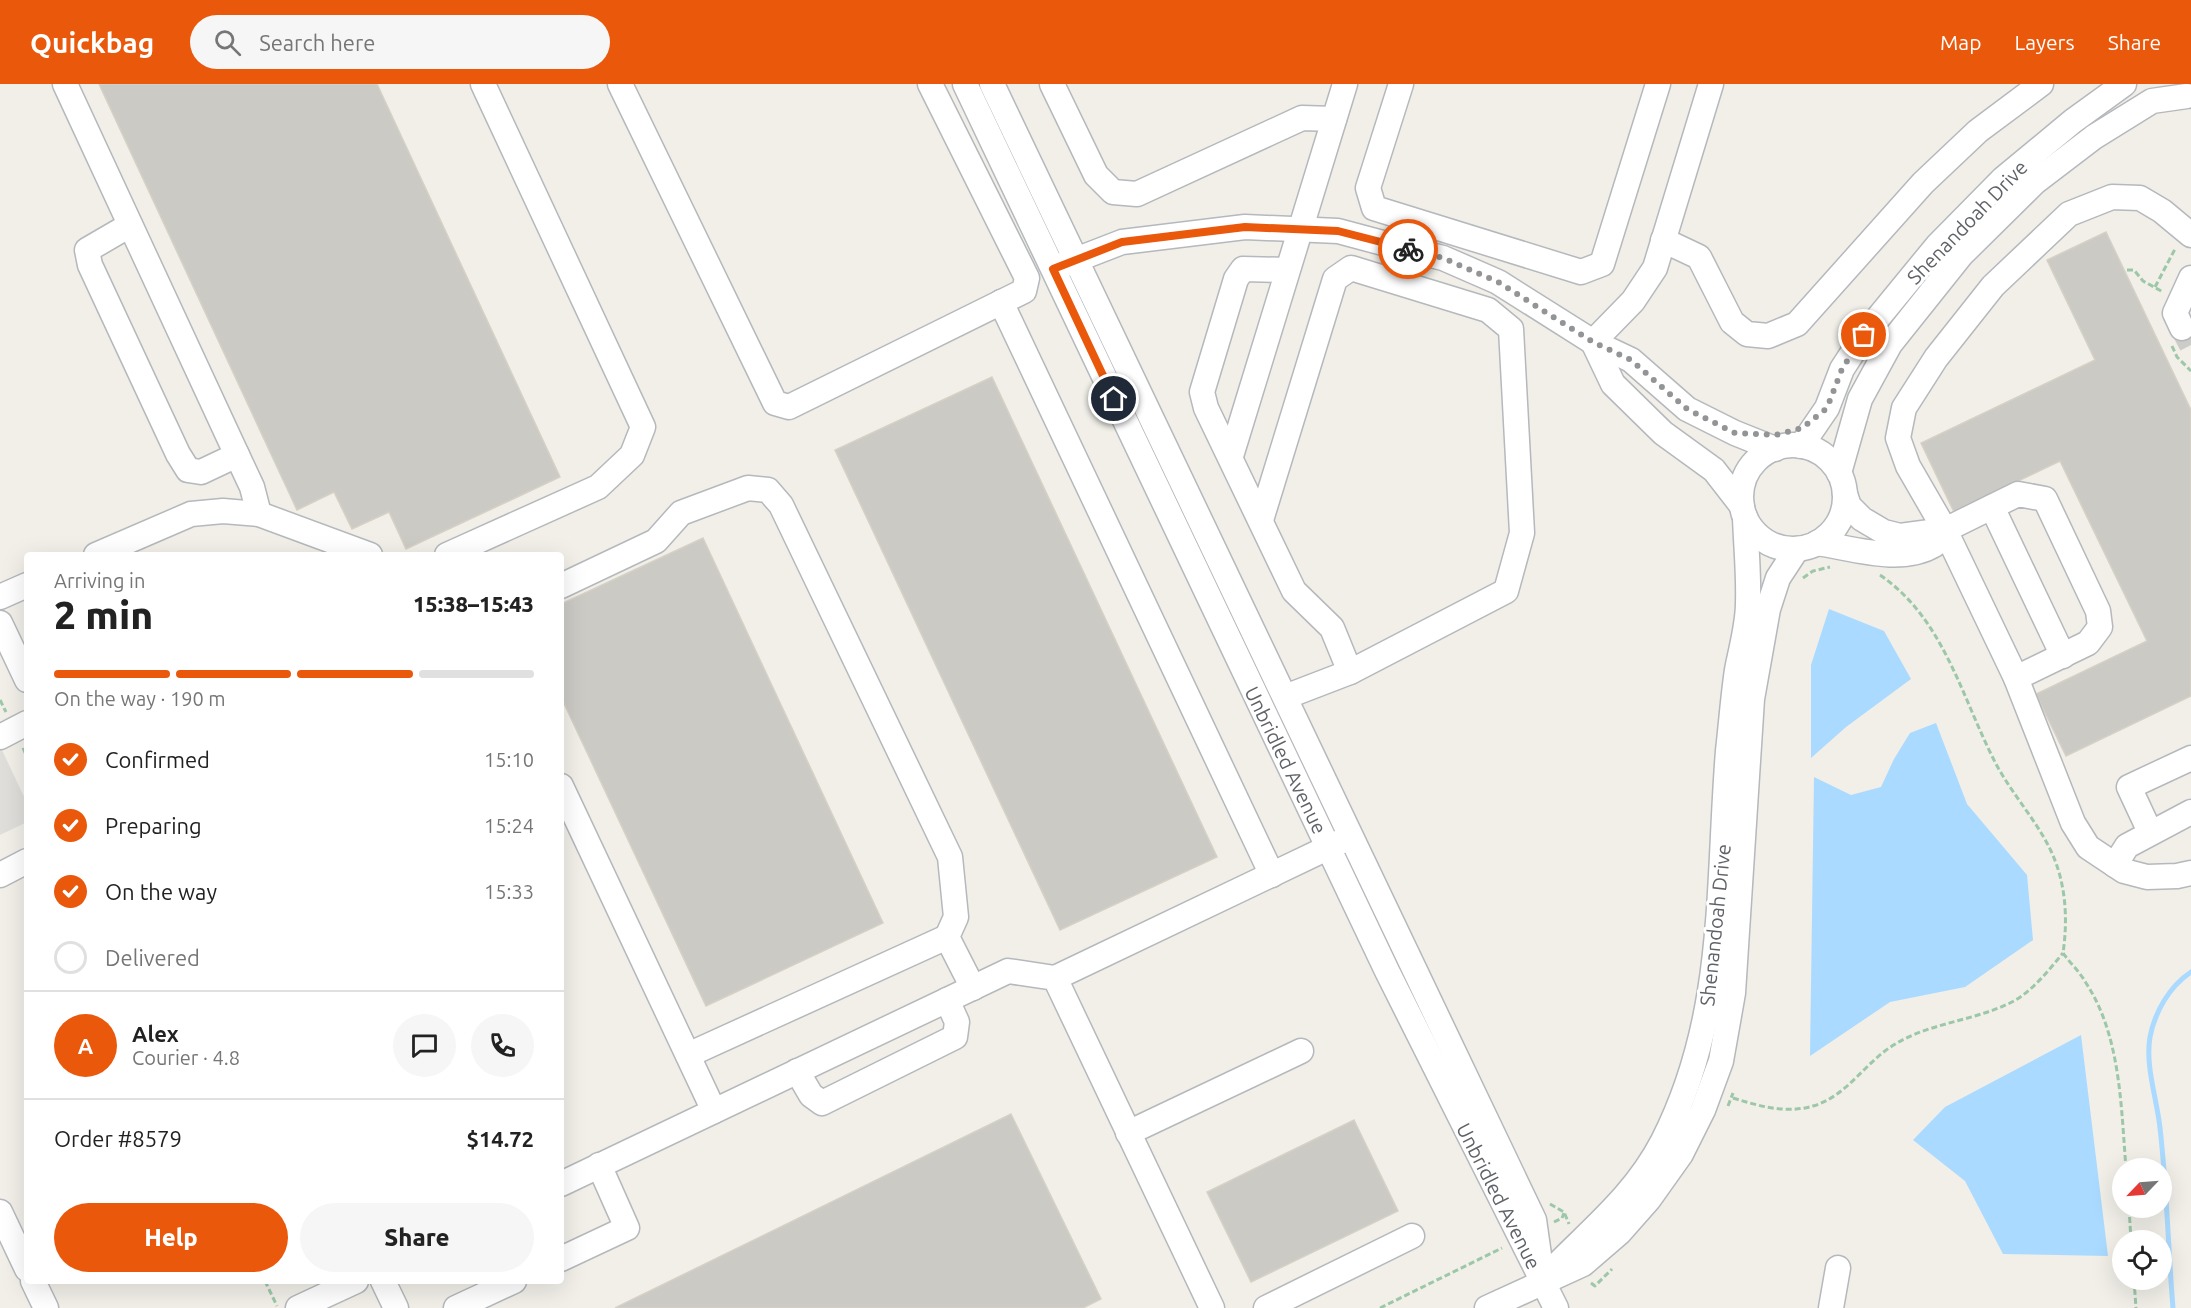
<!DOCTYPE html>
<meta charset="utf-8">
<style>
:root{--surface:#fff;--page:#f6f6f6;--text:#222;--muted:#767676;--line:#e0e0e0;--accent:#ea580c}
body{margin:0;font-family:Ubuntu,sans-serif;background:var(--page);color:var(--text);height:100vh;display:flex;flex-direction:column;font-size:22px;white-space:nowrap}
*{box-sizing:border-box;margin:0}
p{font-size:20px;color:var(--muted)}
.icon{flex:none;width:33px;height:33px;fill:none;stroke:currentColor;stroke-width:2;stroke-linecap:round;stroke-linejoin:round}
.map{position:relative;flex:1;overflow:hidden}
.details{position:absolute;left:24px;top:468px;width:540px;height:732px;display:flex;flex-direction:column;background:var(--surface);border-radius:6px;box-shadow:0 6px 24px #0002}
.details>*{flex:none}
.needle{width:39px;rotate:245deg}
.buttons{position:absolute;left:2112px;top:1074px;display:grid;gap:12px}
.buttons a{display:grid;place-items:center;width:60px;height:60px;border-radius:50%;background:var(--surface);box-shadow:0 6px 24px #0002;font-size:30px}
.pin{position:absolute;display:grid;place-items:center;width:51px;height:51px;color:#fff;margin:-26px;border:3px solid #fff;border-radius:50%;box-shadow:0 2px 6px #0007}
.courier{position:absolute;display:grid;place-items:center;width:60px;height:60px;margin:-30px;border:4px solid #ea580c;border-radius:50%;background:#fff;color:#222;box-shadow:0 2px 8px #0007}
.headline em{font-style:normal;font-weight:800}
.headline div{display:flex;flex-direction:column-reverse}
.headline{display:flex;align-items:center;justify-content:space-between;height:102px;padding:0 30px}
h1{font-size:39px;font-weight:800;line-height:45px}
.bar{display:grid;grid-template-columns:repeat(4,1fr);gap:9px 6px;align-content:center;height:72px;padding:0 30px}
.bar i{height:8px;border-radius:4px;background:var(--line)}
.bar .on{background:var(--accent)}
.bar p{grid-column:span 4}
.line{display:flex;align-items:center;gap:15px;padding:0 30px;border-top:2px solid var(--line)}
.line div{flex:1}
.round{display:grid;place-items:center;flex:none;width:63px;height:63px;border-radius:32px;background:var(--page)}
ol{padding:0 30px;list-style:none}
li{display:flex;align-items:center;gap:18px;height:66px}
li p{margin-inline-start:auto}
li .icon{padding:6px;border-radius:50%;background:var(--accent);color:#fff;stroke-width:4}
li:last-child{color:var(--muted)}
li i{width:33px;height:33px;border:3px solid var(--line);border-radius:50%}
.button{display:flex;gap:12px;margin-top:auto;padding:12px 30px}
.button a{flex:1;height:69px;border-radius:36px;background:var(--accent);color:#fff;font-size:24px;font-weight:800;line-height:69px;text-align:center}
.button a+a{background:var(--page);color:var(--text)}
header{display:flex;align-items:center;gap:36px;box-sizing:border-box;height:84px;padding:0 30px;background:var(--accent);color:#fff}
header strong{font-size:28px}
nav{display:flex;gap:33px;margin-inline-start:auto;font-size:21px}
.search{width:420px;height:54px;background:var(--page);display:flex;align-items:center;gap:15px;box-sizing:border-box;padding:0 21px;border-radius:33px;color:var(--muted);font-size:22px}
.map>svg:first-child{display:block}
</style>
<header>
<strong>Quickbag</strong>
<div class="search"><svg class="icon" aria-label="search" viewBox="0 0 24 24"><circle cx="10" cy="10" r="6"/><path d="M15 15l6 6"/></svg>Search here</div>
<nav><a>Map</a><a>Layers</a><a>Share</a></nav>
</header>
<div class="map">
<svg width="2191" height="1224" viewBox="0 0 2191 1224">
<rect width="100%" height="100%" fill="#f1efe8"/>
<path fill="#e0deda" d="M0,662L27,719V738L0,751Z"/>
<g fill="#aadaff">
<path d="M1829,525L1884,547L1911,595L1846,643L1811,674V581Z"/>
<path d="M1936,639L1967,720L2027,791L2033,856L1965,903L1890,918L1810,972L1814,693L1851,711L1881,703L1894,675L1910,649Z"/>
<path d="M2081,951L2108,1172L2003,1170L1965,1097L1913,1056L1945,1023Z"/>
</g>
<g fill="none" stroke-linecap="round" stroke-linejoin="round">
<path stroke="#aadaff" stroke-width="5" d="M2173,1224C2168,1164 2167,1104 2160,1044C2157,1015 2145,982 2150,953C2155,927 2170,902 2191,888"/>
</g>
<g fill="#cccac5" stroke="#d6d1c6" stroke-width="1.5">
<path d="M99,0H377L560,393L406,465L389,428L352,445L334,408L297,426Z"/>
<path d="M2106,148L2191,326V612L2066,672L2036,610L2147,557L2060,377L1954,428L1921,359L2095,276L2047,176Z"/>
<path d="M992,293L1217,773L1060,846L835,366Z"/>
<path d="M703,454L883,839L706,922L561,613V520Z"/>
<path d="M1011,1030L1101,1215L1083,1224H615Z"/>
<path d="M1354,1036L1398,1127L1251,1198L1207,1108Z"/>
</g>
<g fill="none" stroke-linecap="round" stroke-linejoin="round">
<path stroke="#ccccc8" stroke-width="24" stroke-dasharray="24 12" stroke-linecap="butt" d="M2182,244L2191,261"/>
<g stroke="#b5b8bc" stroke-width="27">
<g id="minor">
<path d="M65,0L237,371L252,403L259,430"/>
<path d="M620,0L775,319L789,323L1024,207L1027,194L930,0"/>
<path d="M965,0L1387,887L1556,1224"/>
<path d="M992,0L1534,1136L1541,1185"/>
<path d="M1052,0L1096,91L1113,108L1137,110L1302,34L1334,35"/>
<path d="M1401,0L1368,104L1374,124L1581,188L1602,180L1658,0"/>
<path d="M130,141L87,166L90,181L178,370L188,386L201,388L237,371"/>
<path d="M2191,151L2162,127L2140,114L2112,113L2069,130L1993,202L1936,274L1904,324L1898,354L1908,382L1945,446L2016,594L2073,739L2088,763L2124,787L2147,793L2177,792L2191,789"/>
<path d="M1663,156L1699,173L1732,238L1747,250L1768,252L1797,240L1923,99L1978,47L2041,0"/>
<path d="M1060,182L1122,158L1245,143L1338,147L1398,163L1443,174L1498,198L1593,258L1631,276L1687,325L1735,349L1775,365"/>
<path d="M1287,186L1243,185L1236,195L1202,308L1206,324L1294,507L1332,544L1350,588"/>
<path d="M1001,218L1272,791"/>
<path d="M2182,244L2175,229L2191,194"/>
<path d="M1593,258L1633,217L1655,184L1711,0"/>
<path d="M1593,258L1613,300L1663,349L1714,386L1742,422"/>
<circle cx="1793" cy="413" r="52"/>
<path d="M1801,362L1827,324L1842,285L1864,251L1937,162L2003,95L2073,37L2124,0"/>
<path d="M1231,372L1345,0"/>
<path d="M1839,389L1860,315L1890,260L1961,171L2035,98L2094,53L2152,17L2187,12"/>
<path d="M1845,410L1849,422L1862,435L1884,448L1900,452L1945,446L2018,410L2045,415L2098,527L2100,543L2088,559L2016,594"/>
<path d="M1992,423L2063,572"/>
<path d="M1261,436L1335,195L1351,184L1488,226L1511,245L1522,449L1506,507L1350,588L1285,613"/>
<path d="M1817,459C1852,464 1901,481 1934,461C1938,458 1942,450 1945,446"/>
<path d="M96,471L191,430L223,427L259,430L370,471"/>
<path d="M447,471L598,403L632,371L643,343L483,0"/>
<path d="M561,502L656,457L681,429L748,404L768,406L781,421L950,773L956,833L947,853L973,904"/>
<path d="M0,513L27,501"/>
<path d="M0,539L27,596"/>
<path d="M0,653L27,639"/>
<path d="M561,702L714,1027"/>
<path d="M2150,748L2129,703L2191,674"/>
<path d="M2115,781L2127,762L2191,728"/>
<path d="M0,791L27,777"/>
<path d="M1055,894L1342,757"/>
<path d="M688,971L947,853"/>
<path d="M797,987L811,1011L822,1019L955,953L957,938L947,916"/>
<path d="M1128,1049L1301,967"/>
<path d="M561,1100L1008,887L1055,894L1212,1224"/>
<path d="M0,1128L27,1185"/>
<path d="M561,1175L627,1144L599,1081"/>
<path d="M1548,1190C1590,1146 1634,1113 1663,1057C1727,931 1717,804 1728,667C1731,641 1733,613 1737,586C1741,565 1748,541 1748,519C1749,491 1746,462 1745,433"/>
<path d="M33,1197L46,1224"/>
<path d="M383,1197L396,1224"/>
<path d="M298,1224L356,1197"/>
<path d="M456,1224L514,1197"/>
<path d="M1266,1224L1412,1152"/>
<path d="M1487,1224L1583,1180L1619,1149L1649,1115L1681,1070L1703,1026L1721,977L1733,909L1752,615L1768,525L1778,494L1797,465"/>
<path d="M1831,1224L1838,1184"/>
</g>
</g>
<g stroke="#9cc7a9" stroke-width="3" stroke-dasharray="6 3" stroke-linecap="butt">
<path d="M2127,186H2134L2143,197L2163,208"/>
<path d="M2155,203L2175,165"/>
<path d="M2172,262L2177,273L2191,287"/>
<path d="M1880,491C1944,535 1961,612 1995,678C2011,709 2037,737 2051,767C2066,799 2068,835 2063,869C2070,879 2080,888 2086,899C2121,952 2121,1024 2126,1084"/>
<path d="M1803,494L1813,487L1830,483"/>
<path d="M0,616L6,628"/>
<path d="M23,664L27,673"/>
<path d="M1733,1014C1759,1022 1786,1030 1813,1022C1845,1013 1863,982 1889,964C1925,939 1971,938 2010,919C2031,909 2048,887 2063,869"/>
<path d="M1728,1022L1733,1009"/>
<path d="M1550,1120L1564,1128L1569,1140"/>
<path d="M2129,1124L2131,1156"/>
<path d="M1554,1138L1562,1134L1564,1129"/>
<path d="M2134,1196L2136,1224"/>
<path d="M265,1197L277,1222"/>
<path d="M1591,1199L1595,1202L1612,1185"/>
<path d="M1380,1224L1502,1164"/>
</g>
<use href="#minor" stroke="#fff" stroke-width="24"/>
</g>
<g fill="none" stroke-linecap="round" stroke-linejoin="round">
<path stroke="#929495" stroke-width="6" stroke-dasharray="0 10.8" d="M1408,165L1443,174L1498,198L1593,258L1631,276L1687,325L1735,349L1776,351L1802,344L1827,324L1842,285L1864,251"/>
<path stroke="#ea580c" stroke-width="8" d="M1114,315L1053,185L1122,158L1245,143L1338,147L1408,165"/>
</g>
<g text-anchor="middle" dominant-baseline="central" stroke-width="6" stroke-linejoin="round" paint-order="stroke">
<g font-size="20" fill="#5f6368" stroke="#fff">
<text transform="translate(1967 138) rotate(-46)">Shenandoah Drive</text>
<text transform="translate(1286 676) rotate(64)">Unbridled Avenue</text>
<text transform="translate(1715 841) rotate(-84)">Shenandoah Drive</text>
<text transform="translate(1499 1112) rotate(63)">Unbridled Avenue</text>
</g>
</g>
</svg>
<div class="buttons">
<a><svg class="needle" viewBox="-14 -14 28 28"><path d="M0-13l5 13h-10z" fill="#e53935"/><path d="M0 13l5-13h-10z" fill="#767676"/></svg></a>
<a><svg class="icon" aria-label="locate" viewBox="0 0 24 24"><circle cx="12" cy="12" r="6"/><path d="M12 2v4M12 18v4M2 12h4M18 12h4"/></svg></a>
</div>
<div class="pin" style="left:1864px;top:251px;background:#ea580c"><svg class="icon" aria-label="bag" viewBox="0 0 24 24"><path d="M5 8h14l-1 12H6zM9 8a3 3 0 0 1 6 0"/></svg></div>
<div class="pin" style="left:1114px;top:315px;background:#1f2937"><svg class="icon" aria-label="home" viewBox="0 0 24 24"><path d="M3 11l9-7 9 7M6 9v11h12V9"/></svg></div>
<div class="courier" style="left:1408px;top:165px"><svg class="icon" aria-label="bike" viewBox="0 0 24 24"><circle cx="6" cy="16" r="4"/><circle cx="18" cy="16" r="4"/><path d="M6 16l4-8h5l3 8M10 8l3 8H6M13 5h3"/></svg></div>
<section class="details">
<div class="headline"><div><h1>2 min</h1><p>Arriving in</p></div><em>15:38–15:43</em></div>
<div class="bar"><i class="on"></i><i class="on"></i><i class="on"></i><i></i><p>On the way · 190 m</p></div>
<ol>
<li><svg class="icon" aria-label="check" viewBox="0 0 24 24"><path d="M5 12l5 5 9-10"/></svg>Confirmed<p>15:10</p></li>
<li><svg class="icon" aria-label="check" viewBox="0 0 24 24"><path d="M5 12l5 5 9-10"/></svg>Preparing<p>15:24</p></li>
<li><svg class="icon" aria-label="check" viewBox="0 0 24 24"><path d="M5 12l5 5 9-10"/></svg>On the way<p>15:33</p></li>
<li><i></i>Delivered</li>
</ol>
<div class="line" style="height:108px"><b class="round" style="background:var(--accent);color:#fff">A</b><div><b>Alex</b><p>Courier · 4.8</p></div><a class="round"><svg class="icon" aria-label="chat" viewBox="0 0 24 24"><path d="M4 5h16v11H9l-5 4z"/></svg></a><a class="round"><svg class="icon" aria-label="phone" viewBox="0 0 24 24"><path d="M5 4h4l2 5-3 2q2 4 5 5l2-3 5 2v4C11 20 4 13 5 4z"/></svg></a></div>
<div class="line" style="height:78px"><div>Order #8579</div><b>$14.72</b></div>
<div class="button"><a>Help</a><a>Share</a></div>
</section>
</div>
